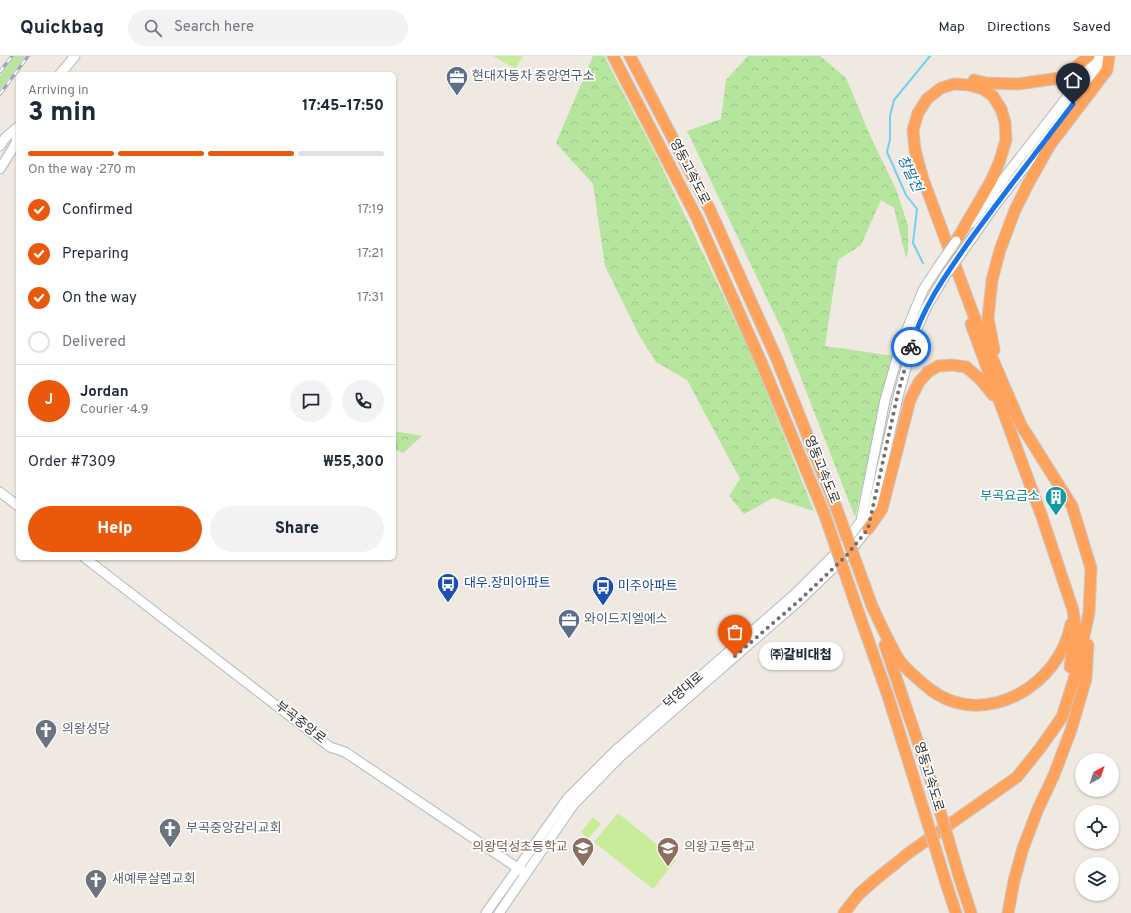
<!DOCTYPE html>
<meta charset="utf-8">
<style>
:root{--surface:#fff;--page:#f2f2f3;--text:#1f2937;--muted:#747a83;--line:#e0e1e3;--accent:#ea580c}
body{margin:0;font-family:Overpass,"Noto Sans KR",sans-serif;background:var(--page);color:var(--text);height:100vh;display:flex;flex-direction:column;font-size:15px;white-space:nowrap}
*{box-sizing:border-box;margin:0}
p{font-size:13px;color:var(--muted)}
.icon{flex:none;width:22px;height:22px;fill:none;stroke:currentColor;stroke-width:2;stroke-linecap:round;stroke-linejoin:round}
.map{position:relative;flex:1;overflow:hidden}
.details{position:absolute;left:16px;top:16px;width:380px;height:488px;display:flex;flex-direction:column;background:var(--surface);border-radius:6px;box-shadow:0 1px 3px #0004}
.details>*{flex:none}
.needle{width:26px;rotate:40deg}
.fabs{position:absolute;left:1075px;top:697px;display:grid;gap:8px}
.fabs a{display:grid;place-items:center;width:44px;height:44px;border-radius:50%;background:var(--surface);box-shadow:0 1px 3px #0004;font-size:20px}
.pin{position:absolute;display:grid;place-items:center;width:34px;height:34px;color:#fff;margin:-41px -17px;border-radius:50% 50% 50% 0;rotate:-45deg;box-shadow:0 0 4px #0007}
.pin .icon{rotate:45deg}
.courier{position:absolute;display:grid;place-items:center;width:40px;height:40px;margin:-20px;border:3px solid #1a73e8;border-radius:50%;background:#fff;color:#222;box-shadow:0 1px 5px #0007}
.bubble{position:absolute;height:28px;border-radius:14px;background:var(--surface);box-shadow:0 1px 3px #0004;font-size:13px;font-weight:800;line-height:28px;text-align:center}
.head em{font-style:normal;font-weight:800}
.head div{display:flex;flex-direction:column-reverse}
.head{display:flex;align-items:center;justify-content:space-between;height:68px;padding:0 12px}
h1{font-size:26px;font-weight:800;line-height:30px}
.bar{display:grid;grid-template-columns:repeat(4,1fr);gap:6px 4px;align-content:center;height:48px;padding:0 12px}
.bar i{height:5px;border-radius:3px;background:var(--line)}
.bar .selected{background:var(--accent)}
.bar p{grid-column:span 4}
.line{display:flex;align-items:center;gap:10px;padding:0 12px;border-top:1px solid var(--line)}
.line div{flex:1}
.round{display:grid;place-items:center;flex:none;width:42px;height:42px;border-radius:21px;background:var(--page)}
ol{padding:0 12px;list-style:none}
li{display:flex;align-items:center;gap:12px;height:44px}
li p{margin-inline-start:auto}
li .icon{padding:4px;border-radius:50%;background:var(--accent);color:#fff;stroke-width:4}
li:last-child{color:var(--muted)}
li i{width:22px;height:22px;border:2px solid var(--line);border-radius:50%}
.primary-button{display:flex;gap:8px;margin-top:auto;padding:8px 12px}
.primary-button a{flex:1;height:46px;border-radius:24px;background:var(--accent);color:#fff;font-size:16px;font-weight:800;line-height:46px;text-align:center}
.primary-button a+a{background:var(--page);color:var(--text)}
header{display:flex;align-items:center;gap:24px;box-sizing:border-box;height:56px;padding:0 20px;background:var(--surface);border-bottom:1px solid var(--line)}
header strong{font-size:19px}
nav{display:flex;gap:22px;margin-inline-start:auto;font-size:14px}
.search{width:280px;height:36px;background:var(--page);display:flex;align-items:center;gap:10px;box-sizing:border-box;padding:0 14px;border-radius:22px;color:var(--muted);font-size:15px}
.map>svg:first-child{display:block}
</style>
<header>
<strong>Quickbag</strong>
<div class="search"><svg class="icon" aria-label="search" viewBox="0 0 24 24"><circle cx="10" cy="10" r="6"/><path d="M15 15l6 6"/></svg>Search here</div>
<nav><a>Map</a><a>Directions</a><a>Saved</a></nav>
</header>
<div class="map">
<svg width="1131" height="857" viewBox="0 0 1131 857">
<defs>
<pattern id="forest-crowns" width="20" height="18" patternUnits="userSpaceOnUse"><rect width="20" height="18" fill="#b6e59e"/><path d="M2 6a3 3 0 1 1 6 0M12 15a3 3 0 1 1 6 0" fill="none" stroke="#9dc588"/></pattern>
</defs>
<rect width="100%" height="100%" fill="#efe9e1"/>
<path fill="#b6e59e" d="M14,0H25L0,34V20Z"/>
<g fill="url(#forest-crowns)">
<path d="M593,0H604L658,103L753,302L814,455L773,442L744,458L729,440L740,423L687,324L656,306L639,279L605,210L593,128L556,87Z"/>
<path d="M748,0H820L846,22L872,84L896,133L908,170V197L906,202L894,152L881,144L861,189L838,204L825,290L894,300L855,461L783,276L687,75L721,63L726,24Z"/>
<path d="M394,375L422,380L403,397L394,393Z"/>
</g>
<g fill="#c9ec9a">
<path d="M493,0H523L515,13Z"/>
<path d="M618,757L676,804L653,833L594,786Z"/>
<path d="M593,761L601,768L588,783L581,776Z"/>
</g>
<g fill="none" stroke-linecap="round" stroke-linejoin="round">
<path stroke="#75cff0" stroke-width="2" d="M923,207L913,187L917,153L906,139L887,96L890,83V60L894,44L930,0"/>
<g stroke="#b4b7c1" stroke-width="11">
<g id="secondary">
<path d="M60,18L75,0"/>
<path d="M0,90L5,82L18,71"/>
<path d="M0,113L16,87L18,71"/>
<path d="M971,167L1011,113L1099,0"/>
<path d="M963,195L994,151L1109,1"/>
<path d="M0,436L18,450"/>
<path d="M85,502L330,691L345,696L522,815"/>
<path d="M486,857L567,743L615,695L796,537L841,492L861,465L885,344L901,288L923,234L938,211"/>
<path d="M499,857L574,748L622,699L801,543L846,500L868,473L899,337L917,273L926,252L945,220"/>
</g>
</g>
<g stroke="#c9c9c9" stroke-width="13">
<g id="highway">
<path d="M613,0L697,162L762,308L824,457"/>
<path d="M630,0L710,154L776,301L836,451"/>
<path d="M974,24L986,27L1018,28L1060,22L1077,10L1089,0"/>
<path d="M971,268L1042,461L1073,554L1076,577L1070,611"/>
<path d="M994,294L988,262L992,224L1000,194L1015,154L1028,128L1050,89L1107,14L1109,0"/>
<path d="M868,473L882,453L910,344L919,326L928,316L938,310L952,309L966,311L980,323L993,339"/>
<path d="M872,550C880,567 888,585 898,602C904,612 921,626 931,634C985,674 1060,629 1071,568"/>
<path d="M859,558L888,640L919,739"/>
<path d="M885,589L933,731"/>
<path d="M959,820L971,857"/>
<path d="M947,830L956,857"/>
<path d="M844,857L859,838L875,824L910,796L1017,721L1041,691L1062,661L1075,620L1089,557L1091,512L1072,450L1021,369L974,260L923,123L915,94L913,74L918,57L927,43L941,32L954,28L969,29L983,33L993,40L1001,53L1005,66L1006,84L999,107L991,125L956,185"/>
<path d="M1008,857L1014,825L1023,792L1038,753L1054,719L1071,674L1086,623L1088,589"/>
</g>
</g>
<use href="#secondary" stroke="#fff" stroke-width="9"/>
<use href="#highway" stroke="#ffa35c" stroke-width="11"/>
<g stroke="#a3a6b8" stroke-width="3.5">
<g id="rail">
<path d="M0,16L12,0"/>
<path d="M0,38L28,0"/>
</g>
</g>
<use href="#rail" stroke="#fff" stroke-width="2" stroke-dasharray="6" stroke-linecap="butt"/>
<g stroke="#b4b7c1" stroke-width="11" stroke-linecap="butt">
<g id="secondary-bridge">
<path d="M938,211L956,185"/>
<path d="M945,220L963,195"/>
</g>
</g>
<g stroke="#c9c9c9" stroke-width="13" stroke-linecap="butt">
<g id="highway-bridge">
<path d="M836,451L872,550"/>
<path d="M824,457L859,558"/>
<path d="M933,731L959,820"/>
<path d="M919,739L947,830"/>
</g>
</g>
<use href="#secondary-bridge" stroke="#fff" stroke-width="9"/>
<use href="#highway-bridge" stroke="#ffa35c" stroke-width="11"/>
</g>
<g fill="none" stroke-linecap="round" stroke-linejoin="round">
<path stroke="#726f6d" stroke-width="4" stroke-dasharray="0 7.2" d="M735,600L801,543L846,500L868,473L898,337L911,291"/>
<path stroke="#1a73e8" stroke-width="5" d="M911,291C922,252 945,220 968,187C1002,140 1038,94 1073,48"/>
</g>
<defs>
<g id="office-pin" transform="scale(1.15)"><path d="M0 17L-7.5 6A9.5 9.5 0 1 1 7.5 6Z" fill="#5c6f8a" stroke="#fff"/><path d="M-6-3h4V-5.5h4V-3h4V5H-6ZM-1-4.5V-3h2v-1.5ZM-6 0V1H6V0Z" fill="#fff"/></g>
<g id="building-pin" transform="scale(1.15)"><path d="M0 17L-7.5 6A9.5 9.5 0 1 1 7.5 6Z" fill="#0f9aa8" stroke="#fff"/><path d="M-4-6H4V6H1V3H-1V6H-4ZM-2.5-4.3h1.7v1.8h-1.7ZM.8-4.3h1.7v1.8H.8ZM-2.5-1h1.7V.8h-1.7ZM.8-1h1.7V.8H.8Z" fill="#fff"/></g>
<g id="bus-pin" transform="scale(1.15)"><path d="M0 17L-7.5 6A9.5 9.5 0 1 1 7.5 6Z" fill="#1a4fb4" stroke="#fff"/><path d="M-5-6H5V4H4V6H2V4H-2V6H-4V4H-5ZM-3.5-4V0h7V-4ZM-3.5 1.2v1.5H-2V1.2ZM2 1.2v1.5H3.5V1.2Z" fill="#fff"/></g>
<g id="church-pin" transform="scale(1.15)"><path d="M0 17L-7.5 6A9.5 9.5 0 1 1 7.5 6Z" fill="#6b7280" stroke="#fff"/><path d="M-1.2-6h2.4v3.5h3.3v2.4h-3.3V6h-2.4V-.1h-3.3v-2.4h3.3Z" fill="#fff"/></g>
<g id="school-pin" transform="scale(1.15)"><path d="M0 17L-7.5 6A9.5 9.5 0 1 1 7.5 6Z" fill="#8d6e63" stroke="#fff"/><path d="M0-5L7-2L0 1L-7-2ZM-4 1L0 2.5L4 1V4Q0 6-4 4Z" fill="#fff"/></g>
</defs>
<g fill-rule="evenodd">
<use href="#office-pin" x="457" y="21"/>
<use href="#building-pin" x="1056" y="441"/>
<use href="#bus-pin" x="448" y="528"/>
<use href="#bus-pin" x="603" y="531"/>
<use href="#office-pin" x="569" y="564"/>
<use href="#church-pin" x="46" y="674"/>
<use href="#church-pin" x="170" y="773"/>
<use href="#school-pin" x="583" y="792"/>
<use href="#school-pin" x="668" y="792"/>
<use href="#church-pin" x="96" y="824"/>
</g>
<g text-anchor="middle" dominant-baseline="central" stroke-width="3.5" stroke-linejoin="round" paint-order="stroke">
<g font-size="13" fill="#4e5e75" stroke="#fff" text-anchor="start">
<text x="472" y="21">현대자동차 중앙연구소</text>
<text x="584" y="564">와이드지엘에스</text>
</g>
<g font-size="13" fill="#2e2e2e" stroke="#fff">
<text transform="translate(689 116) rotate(63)">영동고속도로</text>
<text transform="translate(821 414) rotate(68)">영동고속도로</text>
<text transform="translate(684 635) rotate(-41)">덕영대로</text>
<text transform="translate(300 667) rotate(38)">부곡중앙로</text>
<text transform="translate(928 721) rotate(73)">영동고속도로</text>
</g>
<g font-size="13" fill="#0d838f" stroke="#fff" text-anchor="end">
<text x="1040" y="441">부곡요금소</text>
</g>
<g font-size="13" fill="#164399" stroke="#fff" text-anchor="start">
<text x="464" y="528">대우.장미아파트</text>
<text x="618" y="531">미주아파트</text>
</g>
<g font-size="13" fill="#5b616d" stroke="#fff" text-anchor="start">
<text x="62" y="674">의왕성당</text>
<text x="186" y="773">부곡중앙감리교회</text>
<text x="112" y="824">새예루살렘교회</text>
</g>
<g font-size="13" fill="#785e54" stroke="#fff" text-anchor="end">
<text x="568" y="792">의왕덕성초등학교</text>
<text x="684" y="792" text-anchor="start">의왕고등학교</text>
</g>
<g font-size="14" font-style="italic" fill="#0d6fa3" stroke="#fff">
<text transform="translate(909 118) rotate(64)">창말천</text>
</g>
</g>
</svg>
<div class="fabs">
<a><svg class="needle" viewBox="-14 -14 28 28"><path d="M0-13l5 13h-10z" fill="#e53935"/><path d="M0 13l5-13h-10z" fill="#747a83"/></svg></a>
<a><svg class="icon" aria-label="locate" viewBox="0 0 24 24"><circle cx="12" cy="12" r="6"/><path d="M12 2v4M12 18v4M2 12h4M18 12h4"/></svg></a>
<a><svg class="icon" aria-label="layers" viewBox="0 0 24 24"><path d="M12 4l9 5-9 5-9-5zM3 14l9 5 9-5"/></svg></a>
</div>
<div class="pin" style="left:735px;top:600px;background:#ea580c"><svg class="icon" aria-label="bag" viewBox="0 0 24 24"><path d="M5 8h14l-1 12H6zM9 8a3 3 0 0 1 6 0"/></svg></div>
<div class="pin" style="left:1073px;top:48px;background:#1f2937"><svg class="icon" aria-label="home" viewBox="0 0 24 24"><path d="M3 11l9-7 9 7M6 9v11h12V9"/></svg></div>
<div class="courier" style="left:911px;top:291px"><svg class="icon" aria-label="bike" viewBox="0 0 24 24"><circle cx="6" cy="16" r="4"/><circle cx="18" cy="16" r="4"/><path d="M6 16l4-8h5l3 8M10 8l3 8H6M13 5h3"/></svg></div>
<div class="bubble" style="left:759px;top:586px;width:84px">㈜갈비대첩</div>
<section class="details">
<div class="head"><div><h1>3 min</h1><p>Arriving in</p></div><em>17:45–17:50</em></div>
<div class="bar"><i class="selected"></i><i class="selected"></i><i class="selected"></i><i></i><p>On the way · 270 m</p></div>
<ol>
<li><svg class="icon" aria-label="check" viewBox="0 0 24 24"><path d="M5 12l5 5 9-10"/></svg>Confirmed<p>17:19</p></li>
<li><svg class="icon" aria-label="check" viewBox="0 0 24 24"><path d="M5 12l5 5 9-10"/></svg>Preparing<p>17:21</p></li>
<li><svg class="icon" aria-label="check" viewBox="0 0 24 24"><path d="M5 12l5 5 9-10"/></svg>On the way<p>17:31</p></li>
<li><i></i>Delivered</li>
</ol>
<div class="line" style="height:72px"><b class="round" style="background:var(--accent);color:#fff">J</b><div><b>Jordan</b><p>Courier · 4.9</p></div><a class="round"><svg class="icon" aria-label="chat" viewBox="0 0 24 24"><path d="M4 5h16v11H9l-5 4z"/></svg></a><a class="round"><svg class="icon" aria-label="phone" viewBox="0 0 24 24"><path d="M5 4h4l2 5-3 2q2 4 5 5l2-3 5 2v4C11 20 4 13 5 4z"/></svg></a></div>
<div class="line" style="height:52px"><div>Order #7309</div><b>₩55,300</b></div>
<div class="primary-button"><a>Help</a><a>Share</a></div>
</section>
</div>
